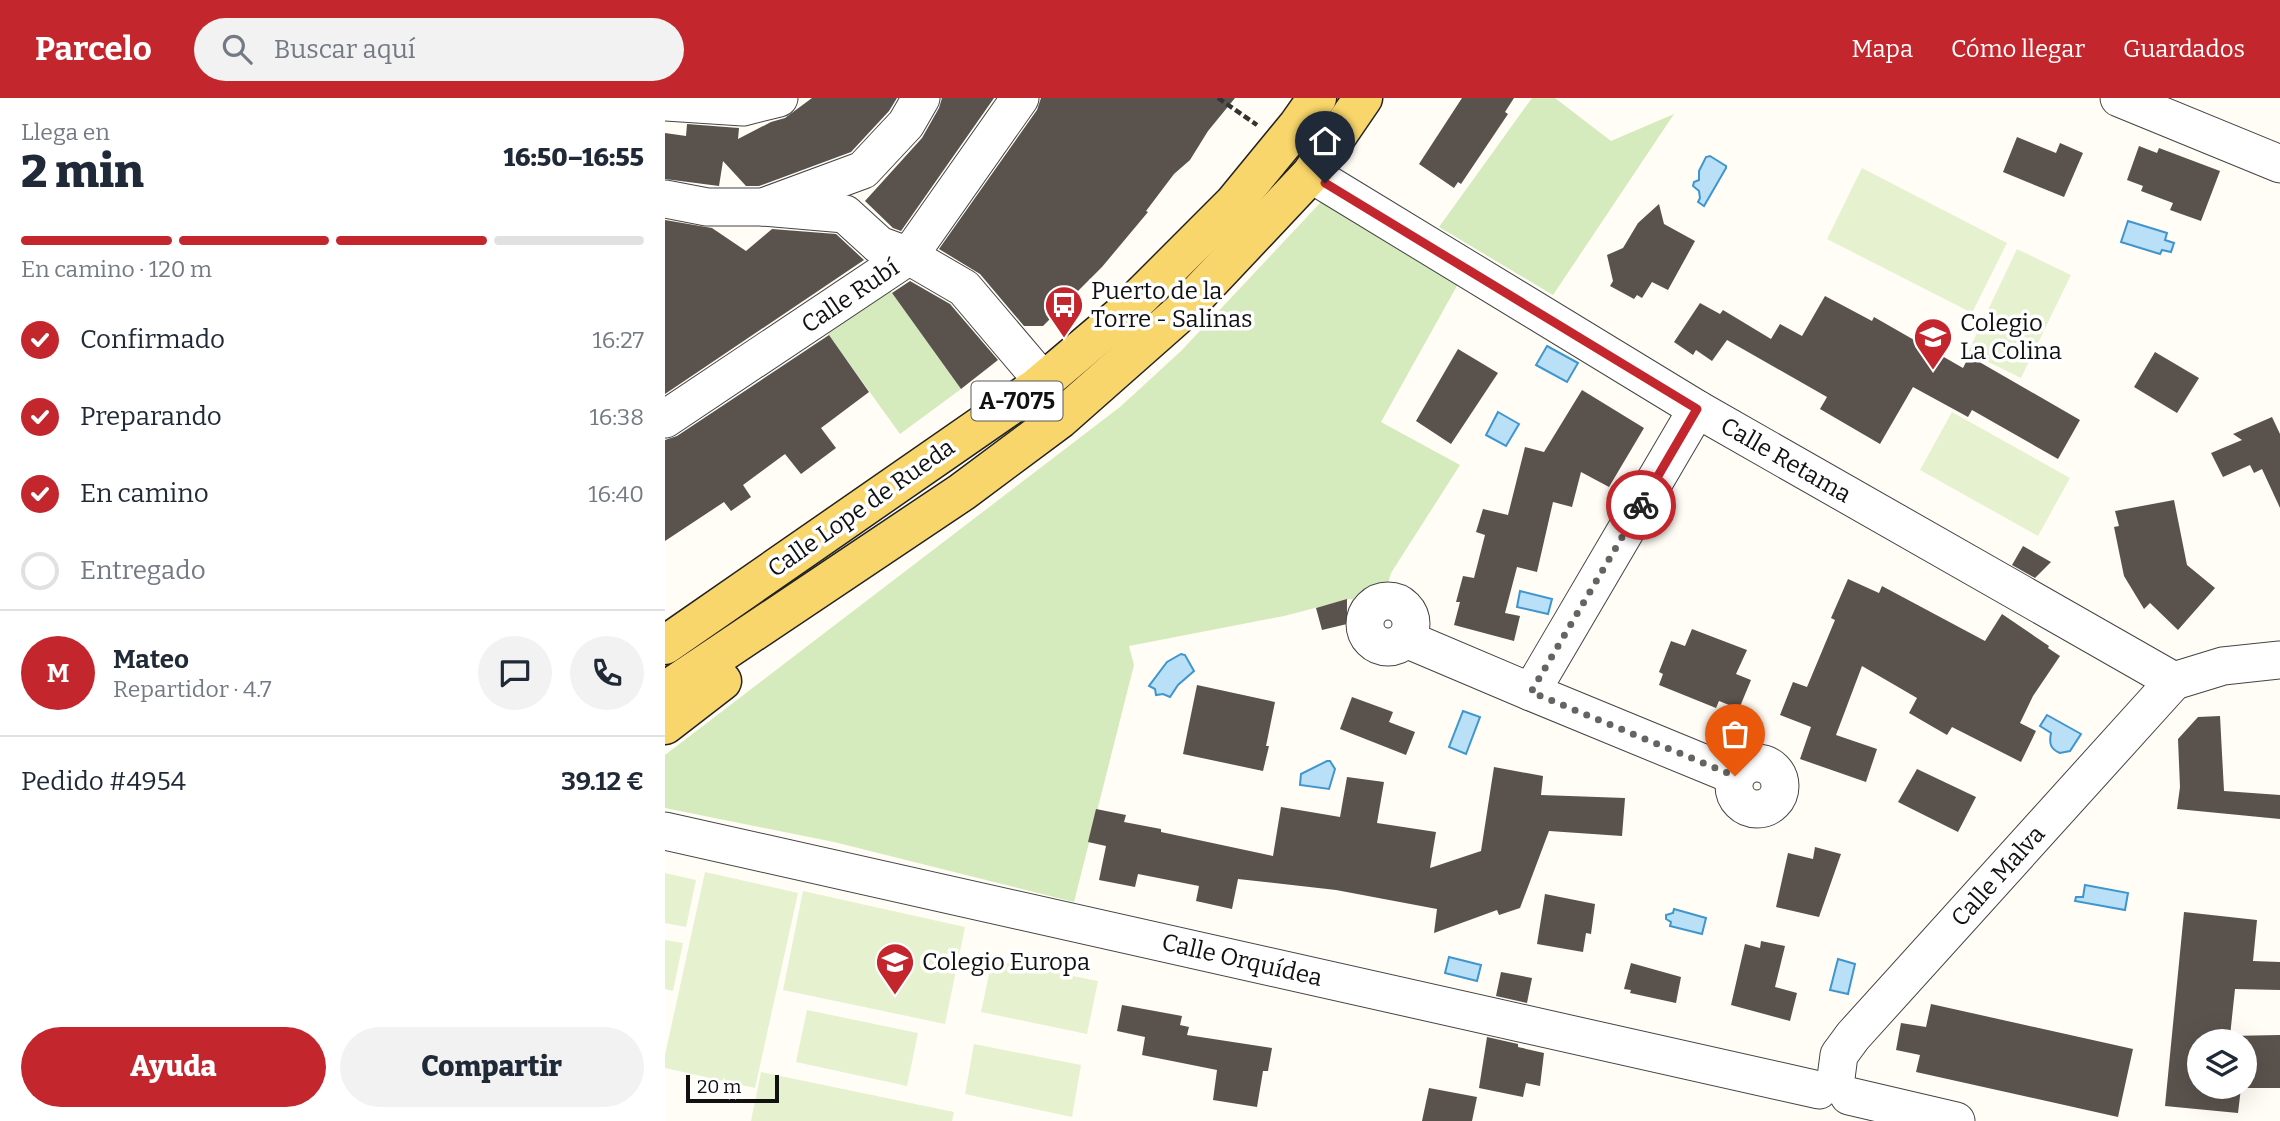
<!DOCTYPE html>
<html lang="es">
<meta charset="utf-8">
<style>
:root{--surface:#fff;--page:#f2f2f3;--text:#1f2937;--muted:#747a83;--line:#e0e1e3;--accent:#c4262e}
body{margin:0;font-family:Bitter,serif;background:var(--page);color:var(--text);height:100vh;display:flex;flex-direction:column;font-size:26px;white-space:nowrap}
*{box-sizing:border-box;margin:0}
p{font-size:23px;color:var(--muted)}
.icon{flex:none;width:38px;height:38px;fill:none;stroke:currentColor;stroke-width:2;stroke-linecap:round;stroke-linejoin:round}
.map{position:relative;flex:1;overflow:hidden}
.sheet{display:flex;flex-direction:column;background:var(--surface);width:665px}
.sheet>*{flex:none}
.tools{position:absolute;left:1522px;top:931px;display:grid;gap:14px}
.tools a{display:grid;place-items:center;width:70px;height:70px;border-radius:50%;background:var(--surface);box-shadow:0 7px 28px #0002;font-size:35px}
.scale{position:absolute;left:21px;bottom:18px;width:93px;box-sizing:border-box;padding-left:7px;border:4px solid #111;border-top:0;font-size:19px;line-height:24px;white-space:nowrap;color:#111;-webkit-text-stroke:5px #fff;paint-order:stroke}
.pin{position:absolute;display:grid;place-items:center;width:60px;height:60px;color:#fff;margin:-72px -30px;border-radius:50% 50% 50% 0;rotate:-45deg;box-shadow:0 0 7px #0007}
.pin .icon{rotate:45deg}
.courier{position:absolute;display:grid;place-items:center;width:70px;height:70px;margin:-35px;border:5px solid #c4262e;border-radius:50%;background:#fff;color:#222;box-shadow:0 2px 9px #0007}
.head em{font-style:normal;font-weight:800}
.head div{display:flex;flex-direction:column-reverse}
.head{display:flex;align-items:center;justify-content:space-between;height:119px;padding:0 21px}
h1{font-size:46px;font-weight:800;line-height:52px}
.bar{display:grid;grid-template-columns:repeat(4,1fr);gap:10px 7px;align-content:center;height:84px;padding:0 21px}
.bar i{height:9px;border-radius:5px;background:var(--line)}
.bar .current{background:var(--accent)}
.bar p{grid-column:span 4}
.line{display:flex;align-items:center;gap:18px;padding:0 21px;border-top:2px solid var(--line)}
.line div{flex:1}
.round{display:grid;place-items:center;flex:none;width:74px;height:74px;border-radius:37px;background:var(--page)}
ol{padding:0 21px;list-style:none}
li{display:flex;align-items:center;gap:21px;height:77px}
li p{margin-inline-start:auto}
li .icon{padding:7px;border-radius:50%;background:var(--accent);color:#fff;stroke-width:4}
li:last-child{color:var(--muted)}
li i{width:38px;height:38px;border:4px solid var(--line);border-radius:50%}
.button{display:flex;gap:14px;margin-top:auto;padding:14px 21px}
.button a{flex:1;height:80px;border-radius:42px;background:var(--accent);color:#fff;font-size:28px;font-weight:800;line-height:80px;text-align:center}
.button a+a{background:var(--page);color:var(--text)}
header{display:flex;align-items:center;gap:42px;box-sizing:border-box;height:98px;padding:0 35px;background:var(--accent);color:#fff}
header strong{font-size:33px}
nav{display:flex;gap:38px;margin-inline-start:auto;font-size:24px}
.search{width:490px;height:63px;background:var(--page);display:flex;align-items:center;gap:18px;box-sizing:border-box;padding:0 24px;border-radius:38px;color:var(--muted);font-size:26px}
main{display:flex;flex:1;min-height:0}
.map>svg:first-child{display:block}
</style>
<header>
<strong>Parcelo</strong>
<div class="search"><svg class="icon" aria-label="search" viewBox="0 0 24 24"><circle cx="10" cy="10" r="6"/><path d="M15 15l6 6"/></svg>Buscar aquí</div>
<nav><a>Mapa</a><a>Cómo llegar</a><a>Guardados</a></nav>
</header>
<main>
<section class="sheet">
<div class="head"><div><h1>2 min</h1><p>Llega en</p></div><em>16:50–16:55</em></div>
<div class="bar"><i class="current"></i><i class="current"></i><i class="current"></i><i></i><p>En camino · 120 m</p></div>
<ol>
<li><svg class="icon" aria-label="check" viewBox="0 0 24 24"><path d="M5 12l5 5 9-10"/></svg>Confirmado<p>16:27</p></li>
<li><svg class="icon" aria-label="check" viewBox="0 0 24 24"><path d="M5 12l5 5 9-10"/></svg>Preparando<p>16:38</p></li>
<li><svg class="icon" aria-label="check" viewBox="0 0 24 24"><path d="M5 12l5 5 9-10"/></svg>En camino<p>16:40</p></li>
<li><i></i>Entregado</li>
</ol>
<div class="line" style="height:126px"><b class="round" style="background:var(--accent);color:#fff">M</b><div><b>Mateo</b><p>Repartidor · 4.7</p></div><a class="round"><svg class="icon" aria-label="chat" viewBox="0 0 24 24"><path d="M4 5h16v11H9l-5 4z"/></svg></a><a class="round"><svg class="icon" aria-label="phone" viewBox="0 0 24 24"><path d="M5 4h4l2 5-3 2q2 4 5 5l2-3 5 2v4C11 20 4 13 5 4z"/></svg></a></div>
<div class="line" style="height:91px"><div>Pedido #4954</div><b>39.12 €</b></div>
<div class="button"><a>Ayuda</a><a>Compartir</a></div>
</section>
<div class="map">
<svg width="1615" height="1023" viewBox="0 0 1615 1023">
<rect width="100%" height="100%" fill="#fffdf5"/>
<g fill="#d5ebbd">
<path d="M867,0H890L946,43L1009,16L888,197L774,129Z"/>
<path d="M656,104L793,186L716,324L795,367L726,475L723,485C709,486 699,492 690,502L685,501L619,518L464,548L469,567L409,804L169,744L0,710V657L455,309L516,253Z"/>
<path d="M224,191L296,291L235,336L163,236Z"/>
</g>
<g fill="#e6f2cf">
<path d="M1197,70L1342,145L1307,215L1162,141Z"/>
<path d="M1352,151L1406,177L1356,280L1303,254Z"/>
<path d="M1287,314L1405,380L1373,438L1255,372Z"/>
<path d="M40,774L133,795L90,990L0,970V957Z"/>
<path d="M0,775L31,782L21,829L0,825Z"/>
<path d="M138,793L300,829L280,926L118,892Z"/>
<path d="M0,842L18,845L8,893L0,891Z"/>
<path d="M327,862L433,883L422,936L316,914Z"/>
<path d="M142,912L253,935L242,988L131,964Z"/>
<path d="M309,946L416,967L407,1019L300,996Z"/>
<path d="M96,974L289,1014L287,1023H86Z"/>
</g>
<g fill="#b9e0f7" stroke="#3f96cf" stroke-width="2">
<path d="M1045,58L1061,68V70L1039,108L1033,104L1035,100L1034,93L1028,88L1029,84L1034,82V73L1041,59Z"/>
<path d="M1463,123L1502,135L1500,142L1509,145L1506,154L1497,152L1495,156L1456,144Z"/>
<path d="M882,248L913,265L902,284L871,267Z"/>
<path d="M833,314L854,326L841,348L821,337Z"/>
<path d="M855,493L887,501L883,516L852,509Z"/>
<path d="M516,556L520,557L529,573L513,587L505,599L498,596L491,597L490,591L484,588L502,564Z"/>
<path d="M798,613L815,619L801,656L784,649Z"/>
<path d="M1382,617L1416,636L1405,653L1395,655C1385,651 1384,645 1386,635L1375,628Z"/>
<path d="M665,663L670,671L664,691L635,687L636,676L662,663Z"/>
<path d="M1420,787L1463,795L1460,812L1410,803L1411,799H1418Z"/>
<path d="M1009,811L1041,820L1037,836L1005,828L1006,824L1001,821V817L1008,815Z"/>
<path d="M784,859L816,867L812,883L780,875Z"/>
<path d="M1173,861L1190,866L1183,896L1165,892Z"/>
</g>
<g fill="#5a524d" fill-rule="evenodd">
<path d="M147,0H232L224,13L186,54L94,88H81L58,63L54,88L0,81V35L21,38L22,26L74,30L73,41L106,24L120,20Z"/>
<path d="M277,0H329L236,133L228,130L200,103L257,40L274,10Z"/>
<path d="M376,0H570L543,33L525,62L509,76L481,113L483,114L437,169L378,228H359L315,176L274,151L372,12Z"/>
<path d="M797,0H849L840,14L843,16L796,86L793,84L789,90L754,66Z"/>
<path d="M1352,39L1391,55L1395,45L1418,55L1399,99L1338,74Z"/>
<path d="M1474,48L1492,55L1494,50L1555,73L1536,123L1505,112L1508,105L1476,93L1478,88L1462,82Z"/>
<path d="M994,106L999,126L1030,143L1003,192L987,184L977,200L972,197L969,201L945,188L948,183L942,157L958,150L973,125Z"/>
<path d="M0,122L47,130L81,153L107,131L171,136L199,162L0,296Z"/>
<path d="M245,183L285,206L333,262L296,291L227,195Z"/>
<path d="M1160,198L1207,223L1209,219L1298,270L1304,258L1415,322L1393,361L1307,312L1303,319L1248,289L1215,346L1155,311L1162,299L1062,242L1047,263L1031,252L1028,257L1009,244L1035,205L1055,216L1058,212L1106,241L1115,226L1137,238Z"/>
<path d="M164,237L204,294L156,330L171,350L136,376L120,356L78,387L86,399L66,413L59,404L0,443V342L12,338Z"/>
<path d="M793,251L833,275L786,346L751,323Z"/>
<path d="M1490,254L1534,280L1512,315L1469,289Z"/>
<path d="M917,292L979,330L944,389L916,374L907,409L888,404L872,474L852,469L840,515L855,518L849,543L789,527L795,504H791L798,478L809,480L820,437L811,434L818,411L843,417L860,349L879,354Z"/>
<path d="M1607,319L1615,336V410L1597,371L1589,375L1585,367L1558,379L1546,355L1577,342L1568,336Z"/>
<path d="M1509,402L1522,467L1550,490L1513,532L1485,505L1479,511L1459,478L1449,429L1454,428L1450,413Z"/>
<path d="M1358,448L1386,464L1370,480L1347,467Z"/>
<path d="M1183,481L1214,495L1217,488L1320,543L1337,516L1384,548L1383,550L1395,558L1368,598L1355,625L1371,633L1356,664L1287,629L1282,637L1244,615L1252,600L1197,568L1171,637L1212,651L1201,684L1135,661L1146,629L1115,617L1128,584L1142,589L1170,522L1166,520Z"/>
<path d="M682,501V526L657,532L651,510Z"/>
<path d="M1027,531L1082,552L1071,576L1086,582L1074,611L1054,603L1051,610L994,587L998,576L994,574L1006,543L1020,548Z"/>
<path d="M532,587L610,604L601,648H604L598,673L518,656Z"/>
<path d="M687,599L728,614L724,624L750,634L741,657L675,631Z"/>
<path d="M1555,618L1559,693L1615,697V721L1512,711L1515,689L1513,641L1533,619Z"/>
<path d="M829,669L878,678L876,697L960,700L957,738L884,733L855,810L834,817L832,812L769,835L772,811L671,792L573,781L567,811L531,803L534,788L473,776L470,789L434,782L441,748L423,744L431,711L461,717L459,724L496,731V734L608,758L616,709L675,719L682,679L719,684L712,725L771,734L765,770L816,753Z"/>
<path d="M1252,671L1311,699L1293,734L1233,704Z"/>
<path d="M1150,749L1176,756L1154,819L1111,809L1123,755L1148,761Z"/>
<path d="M880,796L930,806L926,836L921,835L918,854L872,846Z"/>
<path d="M1519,814L1592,822L1588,863L1615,864V892L1570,891L1565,938L1615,937V990H1576L1573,1015L1500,1008ZM1535,943H1580V989H1535Z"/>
<path d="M1096,843L1120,848L1110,889L1132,895L1125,923L1066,907L1080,846L1095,850Z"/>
<path d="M966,865L1016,879L1011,905L965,895L966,892L959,891Z"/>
<path d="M836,874L867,880L862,905L831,898Z"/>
<path d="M1266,906L1468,951L1453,1019L1251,974L1255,957L1231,952L1236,925L1261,929Z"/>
<path d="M457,907L517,918L515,927L524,929L522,937L607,950L603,973H598L592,1009L548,1002L552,972L477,957L480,939L452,933Z"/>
<path d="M822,939L853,946V949L879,955L875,988L861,985L858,999L814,990Z"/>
<path d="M764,990L812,999L807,1023H757Z"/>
</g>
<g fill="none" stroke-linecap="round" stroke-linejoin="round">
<g stroke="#444" stroke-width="39">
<g id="minor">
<path d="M1454,0L1615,66"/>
<path d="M0,4L78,9L114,0"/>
<path d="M646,76L1032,311L1509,583L1558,568L1615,562"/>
<path d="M0,101L42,109H98L198,72L241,26L256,0"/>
<path d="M98,109L180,116L214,147L244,158L299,190L378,283"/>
<path d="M1032,311L866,594L1070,678"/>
<path d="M0,321L244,158L355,0"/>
<circle cx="723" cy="526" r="23"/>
<path d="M741,541L866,594"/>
<circle cx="1092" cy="688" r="23"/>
<path d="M0,733L1154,992"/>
<path d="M1171,980L1174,957L1188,938L1509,583"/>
<path d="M1184,998L1291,1023"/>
</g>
</g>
<g stroke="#222" stroke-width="41">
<g id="major">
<path d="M0,547L372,289L457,217L569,105L633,27L652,0"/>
<path d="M0,593L297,394L395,321L515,215L646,76L698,0"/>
<path d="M0,627L57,583"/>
</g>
</g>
<path stroke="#333" stroke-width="4.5" stroke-dasharray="7 3.5" stroke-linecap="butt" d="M553,0L592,27"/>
<use href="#minor" stroke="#fff" stroke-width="37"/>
<use href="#major" stroke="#f9d66b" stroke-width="38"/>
</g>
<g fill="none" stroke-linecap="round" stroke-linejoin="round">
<path stroke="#646461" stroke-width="7" stroke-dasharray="0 12.6" d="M976,407L866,594L1070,678"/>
<path stroke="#c4262e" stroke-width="9" d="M660,85L1032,311L976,407"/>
</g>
<defs>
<g id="bus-pin" transform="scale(2.0125)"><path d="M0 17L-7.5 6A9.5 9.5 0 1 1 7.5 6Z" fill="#c4262e" stroke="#fff"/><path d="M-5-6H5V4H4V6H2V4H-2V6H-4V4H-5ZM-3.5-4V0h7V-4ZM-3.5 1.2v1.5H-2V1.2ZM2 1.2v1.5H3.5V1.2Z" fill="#fff"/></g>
<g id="school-pin" transform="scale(2.0125)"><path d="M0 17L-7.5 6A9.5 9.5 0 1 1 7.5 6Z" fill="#c4262e" stroke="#fff"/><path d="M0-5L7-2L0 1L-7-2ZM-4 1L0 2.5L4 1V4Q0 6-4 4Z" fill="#fff"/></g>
</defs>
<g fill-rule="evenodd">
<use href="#bus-pin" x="399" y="207"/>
<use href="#school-pin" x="1268" y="239"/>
<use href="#school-pin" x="230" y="864"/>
</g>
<g text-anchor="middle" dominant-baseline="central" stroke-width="7" stroke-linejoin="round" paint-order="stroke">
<rect fill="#fff" stroke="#585858" stroke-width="2" x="306.5" y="283.5" width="91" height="39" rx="5"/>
<g font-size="23" font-weight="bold" fill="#111">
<text x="352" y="303">A-7075</text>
</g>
<g font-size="24" fill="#111" stroke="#fff" text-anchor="start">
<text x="426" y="193">Puerto de la<tspan x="426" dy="28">Torre - Salinas</tspan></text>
<text x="1295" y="225">Colegio<tspan x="1295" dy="28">La Colina</tspan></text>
<text x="257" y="864">Colegio Europa</text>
</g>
<g font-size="24" fill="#111" stroke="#fff">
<text transform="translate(185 198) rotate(-34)">Calle Rubí</text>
<text transform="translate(1121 362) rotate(30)">Calle Retama</text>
<text transform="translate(196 410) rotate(-35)">Calle Lope de Rueda</text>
<text transform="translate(1333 778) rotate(-48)">Calle Malva</text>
<text transform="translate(577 862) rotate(13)">Calle Orquídea</text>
</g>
</g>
</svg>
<div class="tools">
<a><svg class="icon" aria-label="layers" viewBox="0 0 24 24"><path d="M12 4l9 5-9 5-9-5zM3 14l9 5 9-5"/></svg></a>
</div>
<div class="scale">20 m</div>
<div class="pin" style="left:1070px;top:678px;background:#ea580c"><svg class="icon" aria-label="bag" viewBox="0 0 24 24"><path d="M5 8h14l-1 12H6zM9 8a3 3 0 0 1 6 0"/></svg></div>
<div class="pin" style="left:660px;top:85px;background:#1f2937"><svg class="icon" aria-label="home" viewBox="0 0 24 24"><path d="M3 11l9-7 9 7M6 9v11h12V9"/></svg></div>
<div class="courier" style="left:976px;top:407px"><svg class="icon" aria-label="bike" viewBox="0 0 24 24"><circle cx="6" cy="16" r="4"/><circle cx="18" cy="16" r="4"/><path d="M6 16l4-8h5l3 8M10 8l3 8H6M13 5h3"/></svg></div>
</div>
</main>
